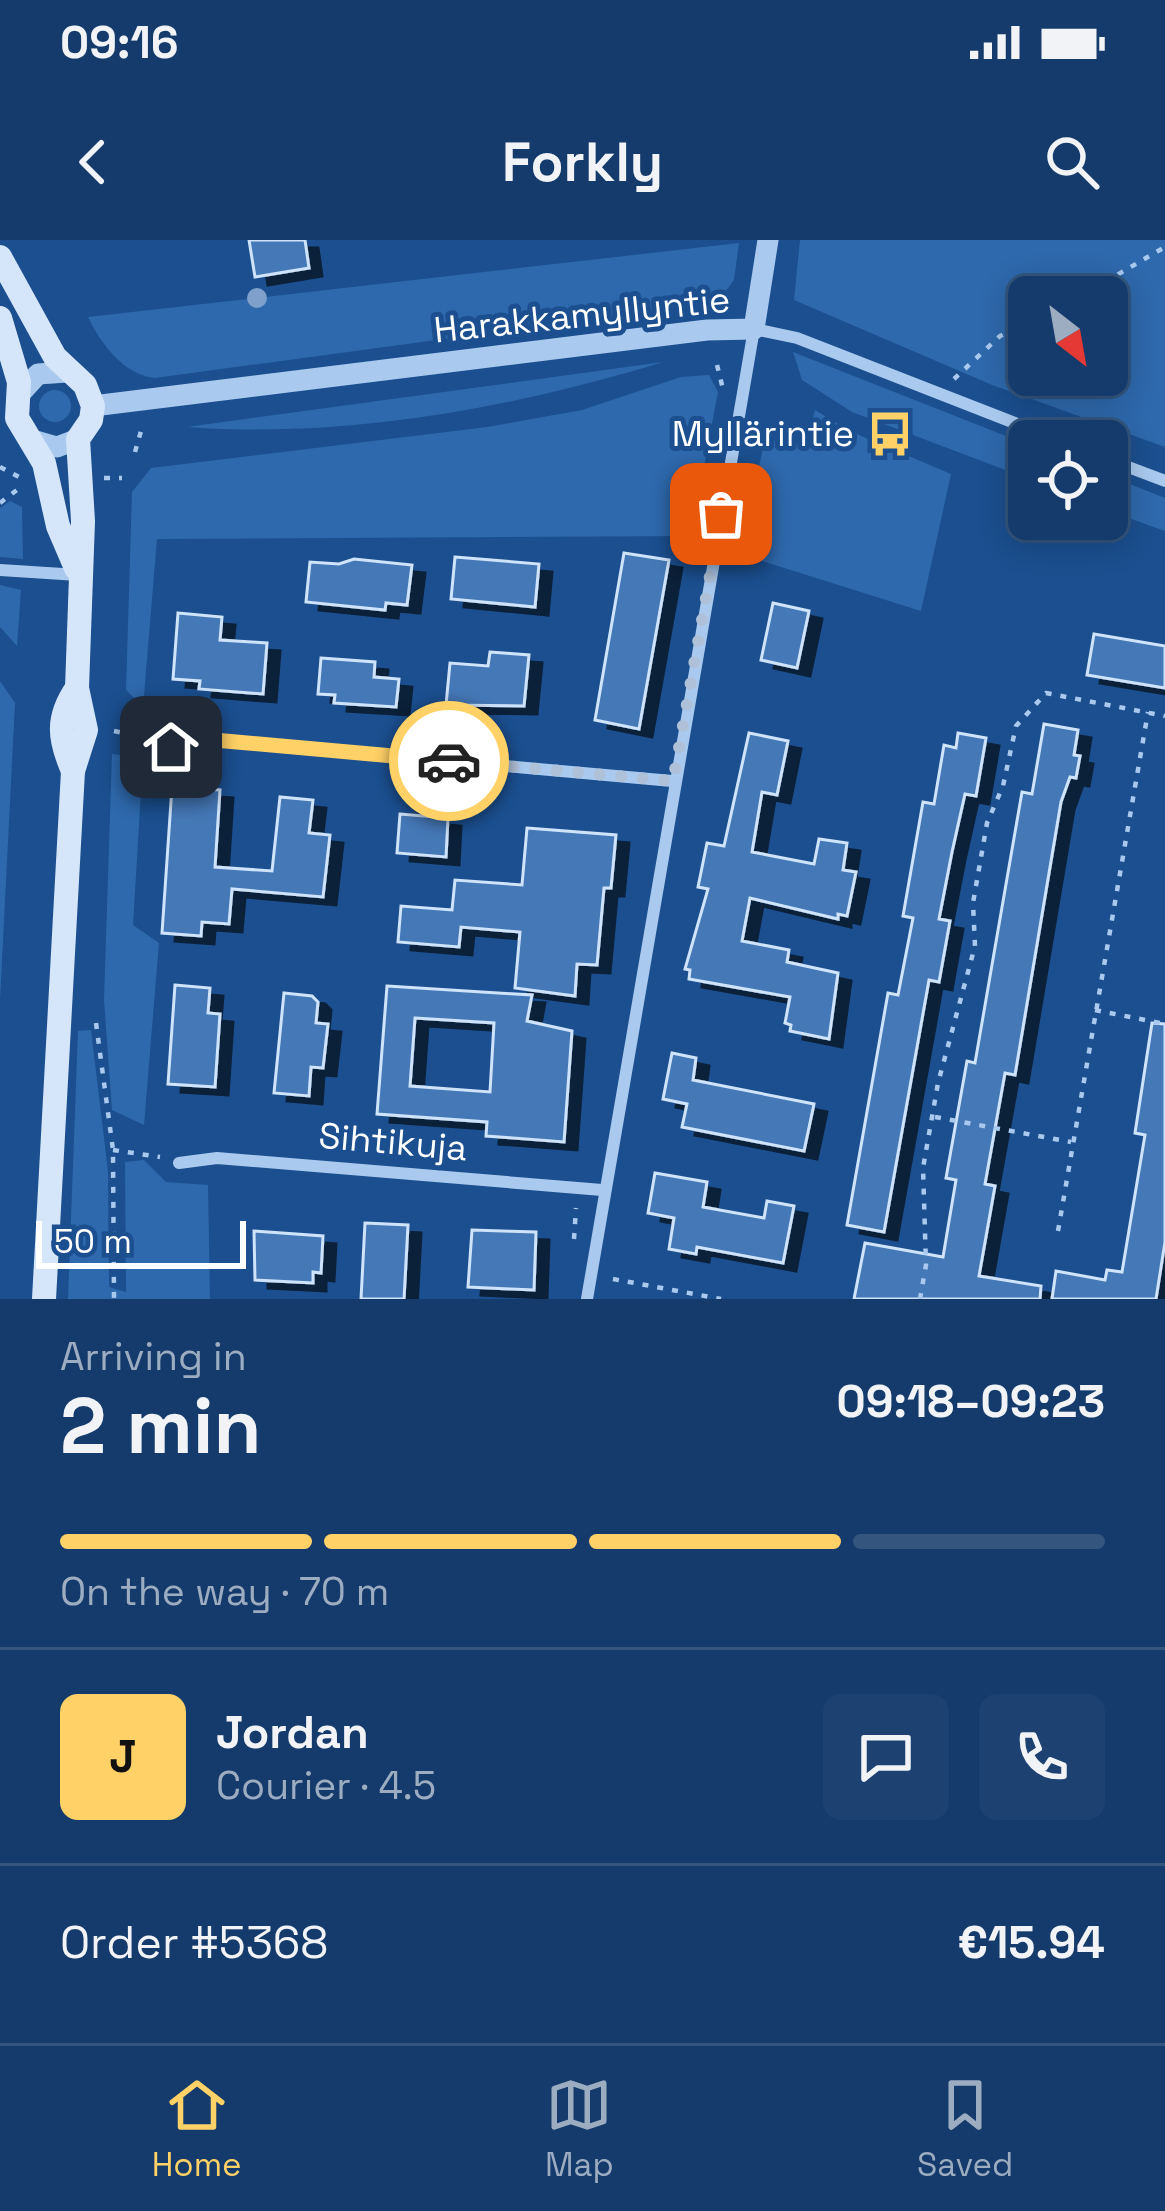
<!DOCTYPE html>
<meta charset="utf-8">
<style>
:root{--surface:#143b6b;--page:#1d4271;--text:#f1f3f6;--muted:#9dadc1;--line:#33557e;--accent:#ffd166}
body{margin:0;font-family:"Space Grotesk",sans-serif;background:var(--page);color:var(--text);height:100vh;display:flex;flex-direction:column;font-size:45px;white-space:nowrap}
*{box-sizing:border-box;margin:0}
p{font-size:39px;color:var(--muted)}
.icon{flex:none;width:66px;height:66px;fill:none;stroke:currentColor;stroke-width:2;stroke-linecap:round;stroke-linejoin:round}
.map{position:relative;height:1059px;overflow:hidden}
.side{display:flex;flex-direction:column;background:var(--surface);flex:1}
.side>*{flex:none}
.needle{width:78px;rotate:149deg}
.buttons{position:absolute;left:1008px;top:36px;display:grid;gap:24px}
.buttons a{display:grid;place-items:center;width:120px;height:120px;border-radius:18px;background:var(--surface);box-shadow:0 6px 30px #0003,0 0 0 3px var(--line);font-size:60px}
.scale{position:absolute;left:36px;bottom:30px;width:210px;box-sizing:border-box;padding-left:12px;border:6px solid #fff;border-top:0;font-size:33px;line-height:42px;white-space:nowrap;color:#fff;-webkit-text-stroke:9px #1b4f8f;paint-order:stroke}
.pin{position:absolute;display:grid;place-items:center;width:102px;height:102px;color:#fff;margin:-51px;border-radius:24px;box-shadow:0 6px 18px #0006}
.courier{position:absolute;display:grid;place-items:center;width:120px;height:120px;margin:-60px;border:9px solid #ffd166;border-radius:50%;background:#fff;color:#222;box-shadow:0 3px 15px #0007}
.summary em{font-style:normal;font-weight:800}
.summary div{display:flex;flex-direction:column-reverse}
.summary{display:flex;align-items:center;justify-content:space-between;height:204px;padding:0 60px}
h1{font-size:78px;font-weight:800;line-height:90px}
.bar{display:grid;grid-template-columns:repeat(4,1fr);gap:18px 12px;align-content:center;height:144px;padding:0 60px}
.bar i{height:15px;border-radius:9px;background:var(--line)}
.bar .selected{background:var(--accent)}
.bar p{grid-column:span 4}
.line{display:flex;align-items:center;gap:30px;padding:0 60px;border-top:3px solid var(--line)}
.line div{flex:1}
.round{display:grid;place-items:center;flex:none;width:126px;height:126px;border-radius:18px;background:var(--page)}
.status{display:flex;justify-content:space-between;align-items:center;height:84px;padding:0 60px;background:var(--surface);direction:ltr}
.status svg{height:33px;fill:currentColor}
header{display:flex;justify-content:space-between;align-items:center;height:156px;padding:0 60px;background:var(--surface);font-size:54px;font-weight:800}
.dock{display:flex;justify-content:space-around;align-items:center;height:168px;border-top:3px solid var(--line);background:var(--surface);font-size:33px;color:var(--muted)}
.dock a{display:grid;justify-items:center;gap:6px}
.dock .selected{color:var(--accent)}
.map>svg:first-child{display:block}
</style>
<div class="status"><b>09:16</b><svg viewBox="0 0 49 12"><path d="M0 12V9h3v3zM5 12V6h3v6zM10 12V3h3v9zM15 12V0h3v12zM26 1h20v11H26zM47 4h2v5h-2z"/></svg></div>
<header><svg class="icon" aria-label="back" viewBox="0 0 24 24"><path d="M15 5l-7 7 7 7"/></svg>Forkly<svg class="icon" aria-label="search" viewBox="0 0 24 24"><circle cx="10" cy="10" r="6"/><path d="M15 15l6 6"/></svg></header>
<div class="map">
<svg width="1165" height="1059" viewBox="0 0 1165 1059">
<defs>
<filter id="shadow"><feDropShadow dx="13" dy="8" stdDeviation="0" flood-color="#0009"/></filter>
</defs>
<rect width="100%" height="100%" fill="#1b4f8f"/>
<g fill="#2e69ad" fill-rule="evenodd">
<path d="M800,0H1165V207L992,145L794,60ZM1029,57H1107V135H1029Z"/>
<path d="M739,3L734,40L718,62L155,138C125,136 100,103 88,77Z"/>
<path d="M793,112L1029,205V239L852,172L802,140Z"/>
<path d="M663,122C513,168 344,199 187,187Z"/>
<path d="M709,135L718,152L691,296L157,299L143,467L126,450L132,252L151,228L487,187L582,170L681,137Z"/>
<circle cx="55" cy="166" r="16"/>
<path d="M815,170L852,192L951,234L921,371L740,314L765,199L805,205Z"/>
<path d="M1117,239L1165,258V291L1109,271Z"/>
<path d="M10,261L22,267L23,319L0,317V268Z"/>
<path d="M0,345L21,350L17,406L0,387Z"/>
<path d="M0,441L15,463L0,760Z"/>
<path d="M112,514L143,518L133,685L159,703L144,885L112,870L104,760Z"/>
<path d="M91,790L108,931L109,1047L126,1052L125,922L144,920L166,942L208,945L210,1059H68L78,791Z"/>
</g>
<g fill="#4478b7" stroke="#cfe3fa" stroke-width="3" fill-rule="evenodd" filter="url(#shadow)">
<path d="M249,0H305L309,28L255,37Z"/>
<path d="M624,313L669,320L639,489L595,480Z"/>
<path d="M455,317L539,324L535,367L451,359Z"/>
<path d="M354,319L412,325L407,365L386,363L385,370L306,362L310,322L339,324Z"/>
<path d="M773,363L809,371L797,428L761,420Z"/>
<path d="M178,373L222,377L220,400L267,403L263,454L199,449L200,441L173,439Z"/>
<path d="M1094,394L1165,406V448L1087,435Z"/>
<path d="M490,412L529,415L524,466L446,465L450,423L488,426Z"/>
<path d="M321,418L375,422L374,437L399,439L396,467L334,463L335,455L318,454Z"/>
<path d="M1044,484L1078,490L1074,515L1080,516L1076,538L1070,537L1061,562L1015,835L1005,833L985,944L995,946L979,1036L1041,1046L1040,1059H854L865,1003L943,1017L956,940L946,938L967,821L975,823L1022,552L1032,554Z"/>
<path d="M749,493L788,501L777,555L762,552L752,612L814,624L819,599L847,603L843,630L856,632L847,676L838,674V679L750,658L742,701L789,710L787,722L838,733L829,799L790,791L791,785L785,783L790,757L689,739L690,730L685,729L708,649L698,647L707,603L724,606Z"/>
<path d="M958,493L986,498L976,556L965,554L952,612L939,679L950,681L939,742L929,740L884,992L847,985L888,753L898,755L913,678L903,676L923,562L934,564L944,505L956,508Z"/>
<path d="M172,547L220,550L215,627L272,631L280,557L313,560L309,593L330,595L323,657L232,649L229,684L202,682L201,696L162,693Z"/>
<path d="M400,574L448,578L446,617L397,613Z"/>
<path d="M527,588L616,595L611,648H604L597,725L577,724L575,756L515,748L520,692L461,687L459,707L398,702L401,666L452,670L455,640L522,645Z"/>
<path d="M175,745L210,748L208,773L220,774L215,847L168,844Z"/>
<path d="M387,746L532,755L527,781L572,791L564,902L486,896L487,882L377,874ZM415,778L494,783L490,852L410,846Z"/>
<path d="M284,753L312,756L318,762L316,783L328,784L323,828L311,827L309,856L274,853Z"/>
<path d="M1152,783L1165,784V1002L1156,1059H1052L1056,1031L1105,1040L1107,1030L1122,1032L1145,895L1135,893Z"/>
<path d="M672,813L696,818L693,840L814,864L804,911L682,887L687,864L663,859Z"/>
<path d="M655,933L707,942L703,967L764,978L767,961L794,966L783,1023L697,1007L696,1014L669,1009L674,978L648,973Z"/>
<path d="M365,983L408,985L404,1059H361Z"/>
<path d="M472,990L536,992L534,1050L468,1047Z"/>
<path d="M254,991L323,996L321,1033L313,1032V1043L255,1040Z"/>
</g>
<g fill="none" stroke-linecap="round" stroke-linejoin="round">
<g stroke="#a9c9ee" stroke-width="4.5" stroke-dasharray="6 9" stroke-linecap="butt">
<path d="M1079,57L1165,7"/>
<path d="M717,125L723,149"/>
<path d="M954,139L1000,96L1029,82"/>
<path d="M135,212L143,184"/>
<path d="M0,227L21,238"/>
<path d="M104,238H122"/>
<path d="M0,263L22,246"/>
<path d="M114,491L155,500"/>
<path d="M1095,770L1165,784"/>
<path d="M96,783L113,910L114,1059"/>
<path d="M935,877L1071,902"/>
<path d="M113,910L160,917"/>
<path d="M1058,991L1148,472"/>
<path d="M574,999L576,968"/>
<path d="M613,1039L721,1059"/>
<path d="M920,1059L926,1025L923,928L938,843L975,706L973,663L987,583L1003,546L1016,486L1046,453L1165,476"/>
</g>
<g stroke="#a9c9ee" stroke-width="12">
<path d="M1107,219L1165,241"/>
<path d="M0,330L78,335"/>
<path d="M171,507L192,498L672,541"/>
<path d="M179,923L217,918L602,950"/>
<path d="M587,1059L754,89L797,98L1061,201"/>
</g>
<g stroke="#a9c9ee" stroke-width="21">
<path d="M18,156L38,134L67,132"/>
<path d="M93,166L707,90L754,89L768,0"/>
<path d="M36,201L57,207L78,199"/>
</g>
<g stroke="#d6e6fa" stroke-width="24">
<path d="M0,17L55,117L85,145L93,166L91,180L78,199L83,281L77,448L86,490L73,531L44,1059"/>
<path d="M0,78L19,142L17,178L44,223L58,286L76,328"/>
<path d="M73,531C59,499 56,478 77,448"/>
</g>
</g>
<circle fill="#7ea0ca" cx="257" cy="58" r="10"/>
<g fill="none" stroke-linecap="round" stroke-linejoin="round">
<path stroke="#afc1d8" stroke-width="12" stroke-dasharray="0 21.6" d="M449,521L673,541L721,274"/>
<path stroke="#ffd166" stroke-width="15" d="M171,507L192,498L449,521"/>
</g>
<defs>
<g id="bus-bare" transform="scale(3.6)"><path d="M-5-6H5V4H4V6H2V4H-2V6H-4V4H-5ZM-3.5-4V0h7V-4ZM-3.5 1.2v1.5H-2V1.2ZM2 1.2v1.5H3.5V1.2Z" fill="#ffd166" stroke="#1b4f8f" stroke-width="2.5" paint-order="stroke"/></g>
</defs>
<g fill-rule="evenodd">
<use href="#bus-bare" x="890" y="194"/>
</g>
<g text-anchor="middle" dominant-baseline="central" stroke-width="10" stroke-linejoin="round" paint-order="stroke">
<g font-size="36" fill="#fff" stroke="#1b4f8f">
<text transform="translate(582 75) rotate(-6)">Harakkamyllyntie</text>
<text transform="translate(393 902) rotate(5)">Sihtikuja</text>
</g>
<g font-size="36" fill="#fff" stroke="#1b4f8f" text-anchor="end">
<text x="854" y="194">Myllärintie</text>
</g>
</g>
</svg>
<div class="buttons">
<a><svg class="needle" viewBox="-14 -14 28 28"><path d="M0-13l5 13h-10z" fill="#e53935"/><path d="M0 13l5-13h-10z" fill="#9dadc1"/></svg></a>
<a><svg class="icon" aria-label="locate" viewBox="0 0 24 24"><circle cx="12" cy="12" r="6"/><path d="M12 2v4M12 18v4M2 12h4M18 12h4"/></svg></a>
</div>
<div class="scale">50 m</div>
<div class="pin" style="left:721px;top:274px;background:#ea580c"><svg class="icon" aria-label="bag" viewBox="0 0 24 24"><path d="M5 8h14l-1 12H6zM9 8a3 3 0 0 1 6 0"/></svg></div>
<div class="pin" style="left:171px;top:507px;background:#1f2937"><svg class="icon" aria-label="home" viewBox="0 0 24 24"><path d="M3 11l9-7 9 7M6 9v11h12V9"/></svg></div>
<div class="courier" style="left:449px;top:521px"><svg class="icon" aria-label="car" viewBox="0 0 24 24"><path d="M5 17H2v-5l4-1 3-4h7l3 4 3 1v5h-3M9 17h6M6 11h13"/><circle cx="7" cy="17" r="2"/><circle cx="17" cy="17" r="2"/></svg></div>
</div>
<section class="side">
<div class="summary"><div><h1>2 min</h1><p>Arriving in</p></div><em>09:18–09:23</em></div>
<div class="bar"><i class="selected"></i><i class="selected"></i><i class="selected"></i><i></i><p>On the way · 70 m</p></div>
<div class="line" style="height:216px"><b class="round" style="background:var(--accent);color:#111">J</b><div><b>Jordan</b><p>Courier · 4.5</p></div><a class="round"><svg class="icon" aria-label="chat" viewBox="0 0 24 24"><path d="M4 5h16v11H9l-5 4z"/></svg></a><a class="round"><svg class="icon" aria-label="phone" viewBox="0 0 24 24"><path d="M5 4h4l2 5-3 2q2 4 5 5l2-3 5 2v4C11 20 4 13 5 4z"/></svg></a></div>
<div class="line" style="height:156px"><div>Order #5368</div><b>€15.94</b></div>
</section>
<nav class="dock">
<a class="selected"><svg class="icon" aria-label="home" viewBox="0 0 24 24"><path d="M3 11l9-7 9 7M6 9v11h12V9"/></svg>Home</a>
<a><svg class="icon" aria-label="map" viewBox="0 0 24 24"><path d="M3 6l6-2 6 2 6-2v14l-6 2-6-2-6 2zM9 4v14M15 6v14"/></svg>Map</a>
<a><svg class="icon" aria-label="saved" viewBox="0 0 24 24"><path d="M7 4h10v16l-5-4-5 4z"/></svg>Saved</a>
</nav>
